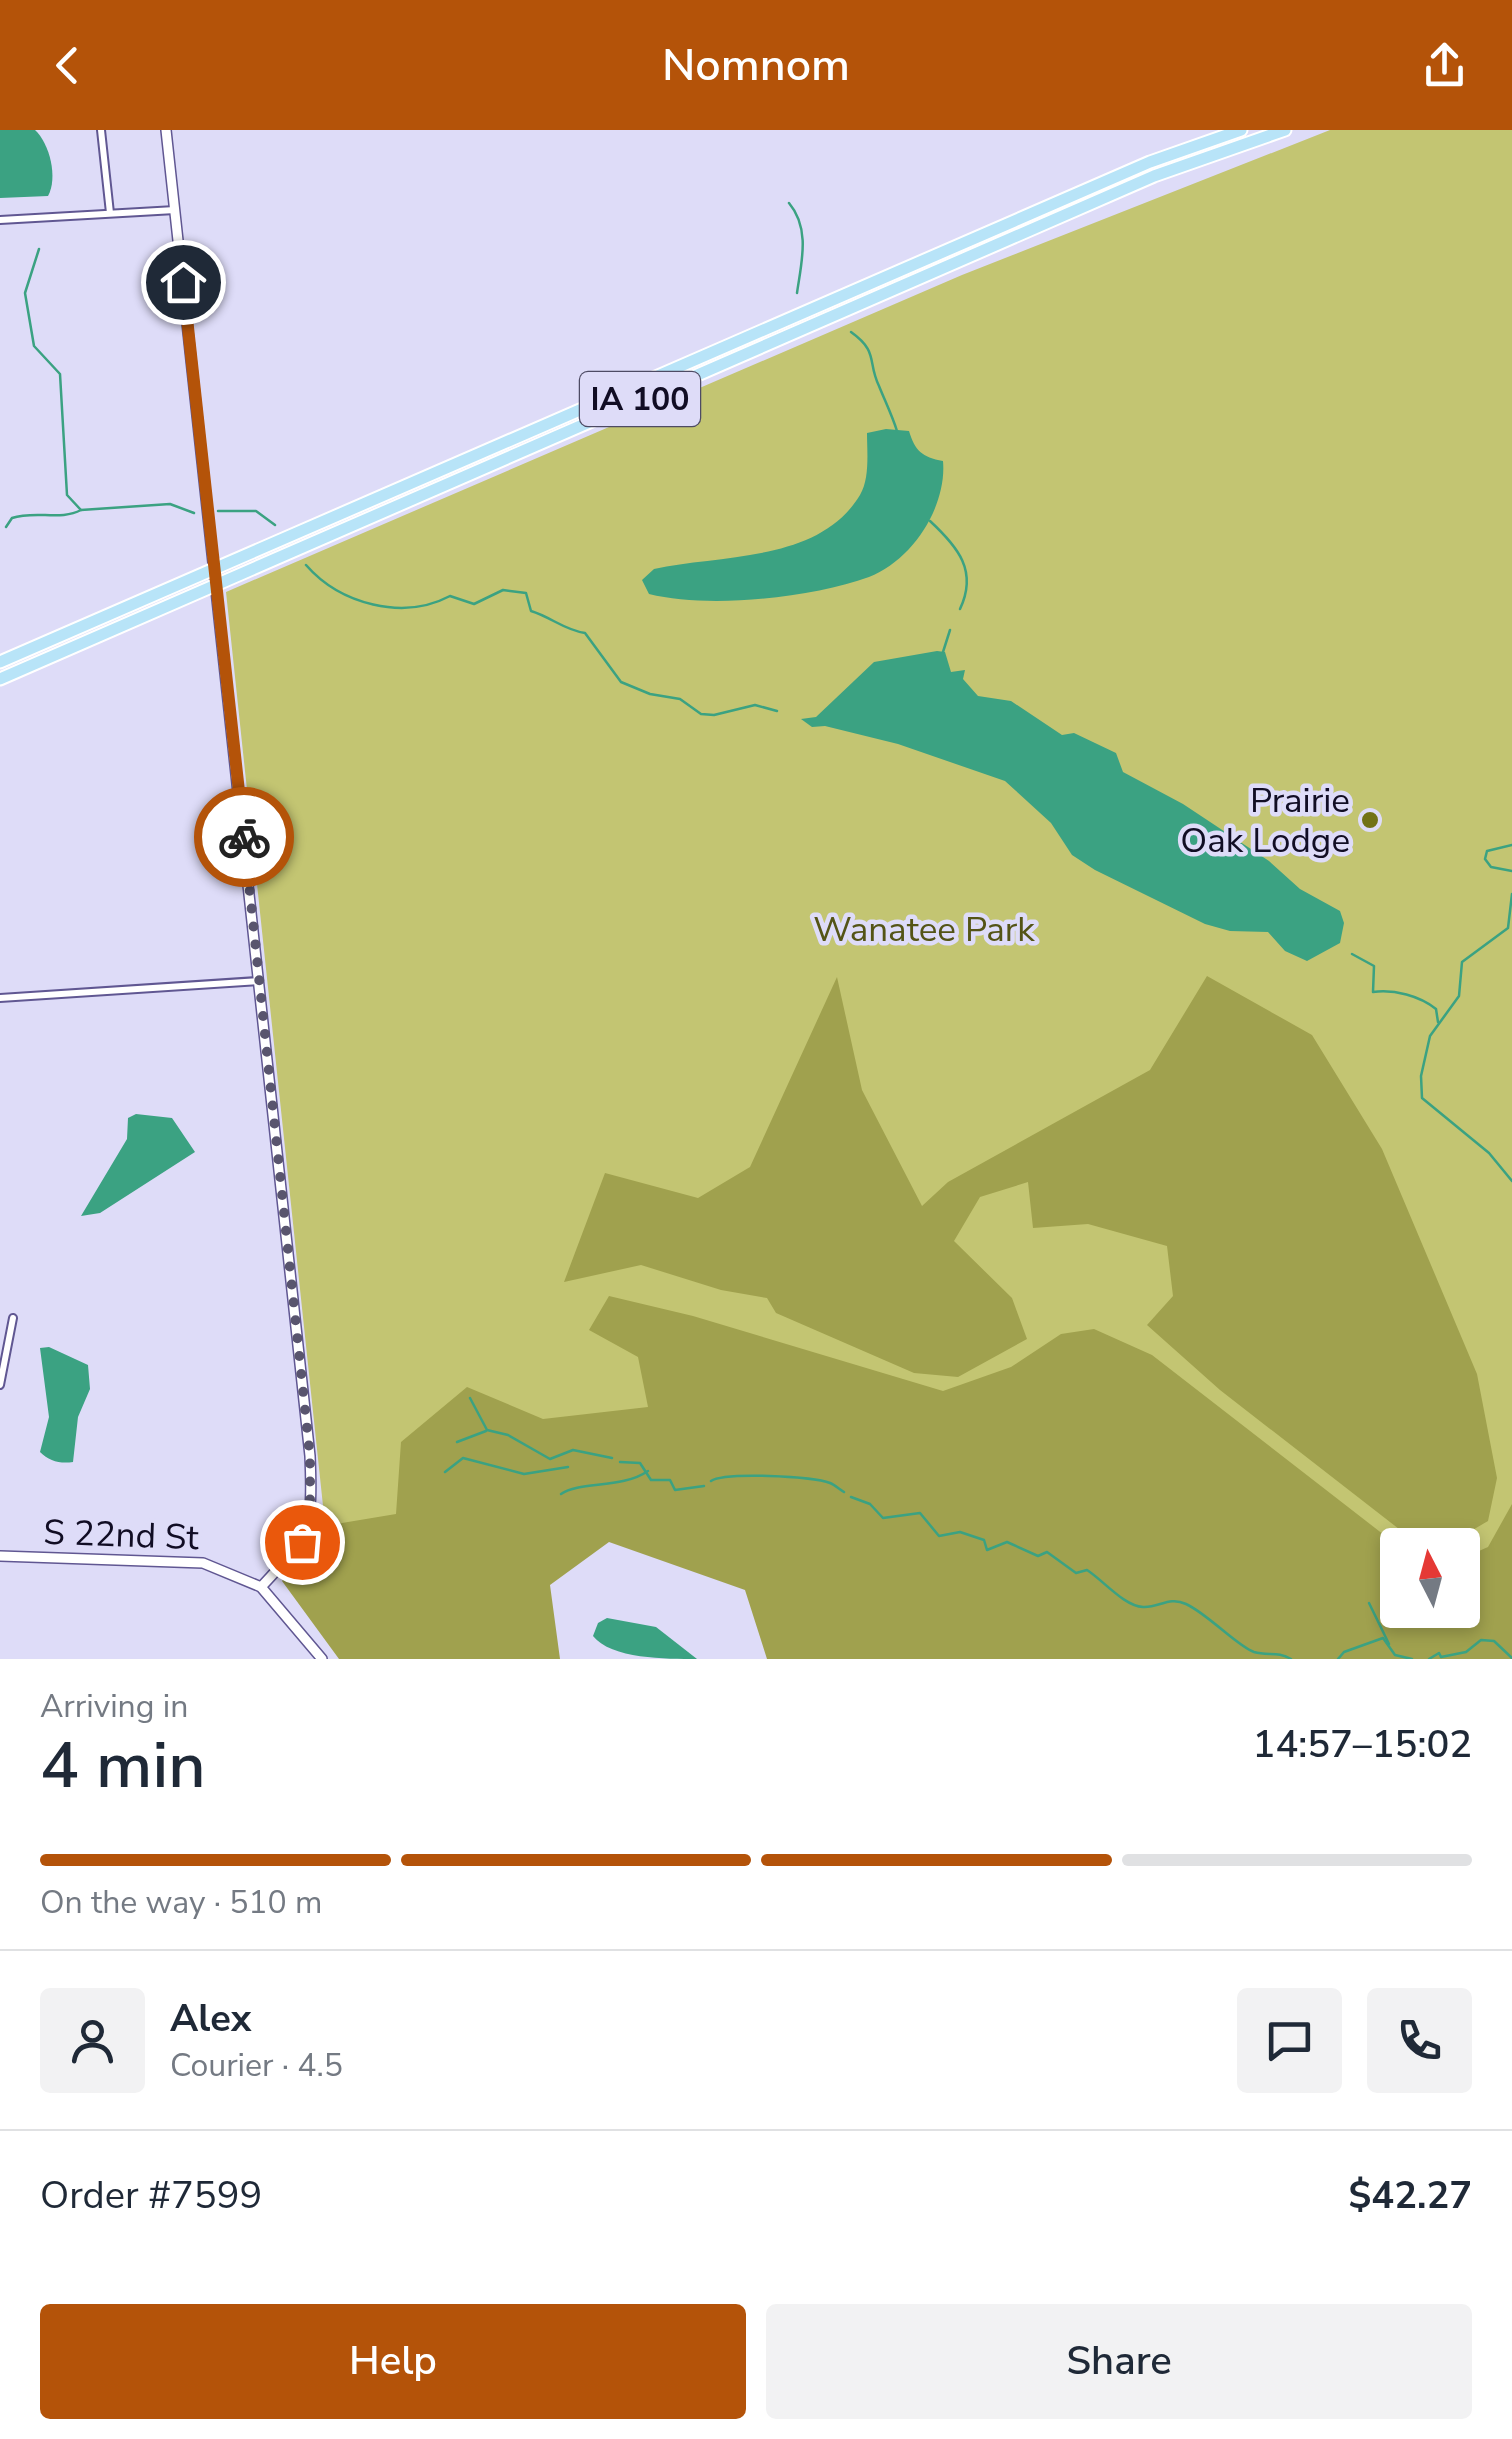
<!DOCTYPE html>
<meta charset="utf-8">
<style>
:root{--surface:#fff;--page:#f2f2f3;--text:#1f2937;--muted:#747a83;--line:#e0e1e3;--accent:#b45309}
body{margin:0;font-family:"Nunito Sans",sans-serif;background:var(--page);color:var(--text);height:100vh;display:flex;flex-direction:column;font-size:38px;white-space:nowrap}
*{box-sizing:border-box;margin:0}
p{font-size:32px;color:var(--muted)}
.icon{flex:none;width:55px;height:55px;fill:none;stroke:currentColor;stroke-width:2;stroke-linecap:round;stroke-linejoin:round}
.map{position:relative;height:1529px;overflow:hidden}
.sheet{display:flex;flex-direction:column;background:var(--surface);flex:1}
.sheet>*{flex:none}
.needle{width:65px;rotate:354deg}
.buttons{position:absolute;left:1380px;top:1398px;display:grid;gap:20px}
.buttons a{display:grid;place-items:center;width:100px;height:100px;border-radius:10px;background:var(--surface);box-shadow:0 5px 15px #0003;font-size:50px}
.pin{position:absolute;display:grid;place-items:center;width:85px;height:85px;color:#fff;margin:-42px;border:5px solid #fff;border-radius:50%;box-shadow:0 2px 10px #0007}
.courier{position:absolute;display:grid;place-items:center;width:100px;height:100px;margin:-50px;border:8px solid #b45309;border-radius:50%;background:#fff;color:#222;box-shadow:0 2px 12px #0007}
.headline em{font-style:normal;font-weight:600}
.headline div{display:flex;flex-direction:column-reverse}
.headline{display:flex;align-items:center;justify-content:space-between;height:170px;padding:0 40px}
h1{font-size:65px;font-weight:600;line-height:75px}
.bar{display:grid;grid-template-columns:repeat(4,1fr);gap:15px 10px;align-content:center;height:120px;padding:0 40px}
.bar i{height:12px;border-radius:8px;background:var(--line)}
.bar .active{background:var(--accent)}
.bar p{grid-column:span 4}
.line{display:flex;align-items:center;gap:25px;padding:0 40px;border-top:2px solid var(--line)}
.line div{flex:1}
.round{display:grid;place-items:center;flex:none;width:105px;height:105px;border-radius:10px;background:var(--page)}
.cta{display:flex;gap:20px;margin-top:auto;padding:20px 40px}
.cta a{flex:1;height:115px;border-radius:10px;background:var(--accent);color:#fff;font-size:40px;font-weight:600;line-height:115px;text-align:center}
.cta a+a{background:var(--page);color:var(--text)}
header{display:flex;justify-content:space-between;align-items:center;height:130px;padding:0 40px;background:var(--accent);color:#fff;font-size:45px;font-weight:600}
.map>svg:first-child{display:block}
</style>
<header><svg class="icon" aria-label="back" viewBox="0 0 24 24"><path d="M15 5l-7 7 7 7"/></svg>Nomnom<svg class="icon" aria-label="share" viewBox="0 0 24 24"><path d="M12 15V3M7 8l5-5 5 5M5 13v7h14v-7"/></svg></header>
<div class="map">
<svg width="1512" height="1529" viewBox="0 0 1512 1529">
<rect width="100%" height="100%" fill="#dedcf8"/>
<path fill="#c3c572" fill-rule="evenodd" d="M1330,0H1512V1529L765,1362L326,1404L226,462L962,145ZM1398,1415H1462V1480H1398Z"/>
<g fill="#a0a14e">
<path d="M1207,846L1312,905L1382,1019L1477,1244L1497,1348L1488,1391L1447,1415L1408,1406L1220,1260L1147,1195L1173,1166L1167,1116L1088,1094L1033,1098L1028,1052L980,1067L954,1111L1012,1168L1027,1209L958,1247L914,1243L776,1183L767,1168L721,1160L641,1135L564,1152L605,1043L698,1068L750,1037L837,847L862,960L922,1076L948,1052L1150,940Z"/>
<path d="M609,1166L693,1186L943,1261L1011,1237L1061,1204L1094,1199L1152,1225L1397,1415L1398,1480H1462L1463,1428L1488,1417L1512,1374V1529H767L745,1460L609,1412L550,1455L560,1529H339L282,1451L330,1395L396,1384L401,1312L467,1257L543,1289L648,1277L638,1227L589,1200Z"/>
</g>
<g fill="#3ba282">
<path d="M0,0H35C50,14 58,48 48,66L0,68Z"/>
<path d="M886,299L909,301C915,321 922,327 943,331C947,376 913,430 869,447C810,468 709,479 649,464L642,450L654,439C721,424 819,433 860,365C870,348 867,322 867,303Z"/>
<path d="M937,521L945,522L951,542L965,540L963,549L978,566L1011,571L1062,605L1074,603L1116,623L1123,642L1183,674L1269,731L1300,759L1340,781L1344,793L1340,813L1307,831L1285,821L1268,802L1230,801L1205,794L1095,740L1072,725L1051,693L1005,651L898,614L825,596L812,597L801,589L816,587L874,532Z"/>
<path d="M136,984L172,988L195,1022L100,1083L81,1086L127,1009L128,988Z"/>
<path d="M49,1217L88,1235L90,1259L78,1287L73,1332C60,1334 49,1331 40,1322L49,1287L40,1218Z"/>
<path d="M607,1488L656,1497L697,1529C666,1529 611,1529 593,1506L598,1493Z"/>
</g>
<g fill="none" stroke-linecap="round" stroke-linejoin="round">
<g stroke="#3ba282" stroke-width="2.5">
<path d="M789,73C811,99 801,134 797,163"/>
<path d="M39,119L25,163L34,216L60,244L67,365L81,380"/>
<path d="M851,202C879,222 867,231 879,256C885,271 892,285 897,301"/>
<path d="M218,381H256L275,395"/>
<path d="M930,391C958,417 978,441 960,479"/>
<path d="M6,397L12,388C35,380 61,391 81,380L170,374L194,383"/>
<path d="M306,435C340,474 403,491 450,466L474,474L503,460L526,463L531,481C551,487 564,500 585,503L621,552L650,564L680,569L701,584L714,585L755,575L777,581"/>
<path d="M943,522L950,500"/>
<path d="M1512,715L1487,721L1485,729L1491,737L1512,741"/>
<path d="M1512,764L1508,798L1462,832L1459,866L1430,906L1421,946L1422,968L1489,1023L1512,1051"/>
<path d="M1352,824L1374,836L1373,862C1394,859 1420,866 1436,879L1438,892"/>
<path d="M470,1268L487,1300L508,1305L550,1329L573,1320L612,1328"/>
<path d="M457,1312L486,1301"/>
<path d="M620,1332L640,1333L651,1350H670L675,1360L704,1356"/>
<path d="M445,1342L463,1328L524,1344L568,1337"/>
<path d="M711,1351C724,1342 813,1346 830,1353C835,1355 839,1359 844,1362"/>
<path d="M561,1364C580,1351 622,1359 648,1341"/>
<path d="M851,1367L870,1374L883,1388L920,1383L939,1406L960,1402L984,1410L987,1420L1007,1412L1038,1426L1047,1422L1076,1443L1087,1440C1104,1451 1124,1476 1143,1477C1159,1478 1169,1466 1186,1474C1208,1484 1238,1517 1254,1522C1268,1526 1278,1521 1291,1529"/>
<path d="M1369,1473L1389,1514"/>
<path d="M1338,1529L1344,1522L1383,1508L1395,1525L1412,1529"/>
<path d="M1429,1529L1439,1523L1441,1527L1466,1522L1481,1510L1494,1511L1512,1528"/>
</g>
<g stroke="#605792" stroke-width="10">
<g id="minor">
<path d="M101,0L110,83"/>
<path d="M0,90L175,80"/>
<path d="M0,868L258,851"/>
<path d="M0,1255L13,1188"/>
</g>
</g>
<g stroke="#605792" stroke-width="12">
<g id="tertiary">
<path d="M166,0L310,1326C313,1398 310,1405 261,1457"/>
<path d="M0,1426L203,1433L261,1457L322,1529"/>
</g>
</g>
<g stroke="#fff" stroke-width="15">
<g id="trunk">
<path d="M0,532L1150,32L1241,0"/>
<path d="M0,549L1154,46L1285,0"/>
</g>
</g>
<use href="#minor" stroke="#fff" stroke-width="6"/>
<use href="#tertiary" stroke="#fff" stroke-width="9"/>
<use href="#trunk" stroke="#b8e4f8" stroke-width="11"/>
</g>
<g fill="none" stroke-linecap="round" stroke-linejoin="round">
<path stroke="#59556e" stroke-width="10" stroke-dasharray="0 18" d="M244,707L310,1326V1391L302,1412"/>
<path stroke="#b45309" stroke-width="12" d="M183,152L244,707"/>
</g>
<circle fill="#727216" stroke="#dedcf8" stroke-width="4" cx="1370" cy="690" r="10"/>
<g text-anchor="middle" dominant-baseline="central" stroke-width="9" stroke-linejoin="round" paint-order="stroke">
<rect fill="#dedcf8" stroke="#4e4b64" stroke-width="2.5" x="580" y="242" width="120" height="54" rx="8"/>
<g font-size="32" font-weight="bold" fill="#110d24">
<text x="640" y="269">IA 100</text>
</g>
<g font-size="35" fill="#110d24" stroke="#dedcf8" text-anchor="end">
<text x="1350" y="670">Prairie<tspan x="1350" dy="40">Oak Lodge</tspan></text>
</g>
<g font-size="35" fill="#545416" stroke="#dedcf8">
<text x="924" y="799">Wanatee Park</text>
</g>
<g font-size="35" fill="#110d24" stroke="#dedcf8">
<text transform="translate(121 1405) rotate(2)">S 22nd St</text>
</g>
</g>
</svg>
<div class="buttons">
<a><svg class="needle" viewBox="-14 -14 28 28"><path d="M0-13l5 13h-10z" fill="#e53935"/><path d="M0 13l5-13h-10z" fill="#747a83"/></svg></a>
</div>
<div class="pin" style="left:302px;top:1412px;background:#ea580c"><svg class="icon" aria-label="bag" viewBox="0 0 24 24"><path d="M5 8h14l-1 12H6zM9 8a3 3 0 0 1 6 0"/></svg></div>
<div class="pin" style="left:183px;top:152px;background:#1f2937"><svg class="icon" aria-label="home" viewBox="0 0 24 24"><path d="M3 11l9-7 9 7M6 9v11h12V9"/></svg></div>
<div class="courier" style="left:244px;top:707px"><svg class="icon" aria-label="bike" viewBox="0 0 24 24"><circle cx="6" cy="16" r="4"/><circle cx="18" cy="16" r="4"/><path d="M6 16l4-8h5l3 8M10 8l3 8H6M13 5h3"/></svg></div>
</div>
<section class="sheet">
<div class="headline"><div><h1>4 min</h1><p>Arriving in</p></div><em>14:57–15:02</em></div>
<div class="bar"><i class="active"></i><i class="active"></i><i class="active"></i><i></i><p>On the way · 510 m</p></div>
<div class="line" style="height:180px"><a class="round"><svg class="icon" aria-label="person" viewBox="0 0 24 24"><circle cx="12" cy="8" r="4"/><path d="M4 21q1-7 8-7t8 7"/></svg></a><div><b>Alex</b><p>Courier · 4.5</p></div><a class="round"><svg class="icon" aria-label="chat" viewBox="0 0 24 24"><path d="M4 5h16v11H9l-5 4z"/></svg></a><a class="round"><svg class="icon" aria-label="phone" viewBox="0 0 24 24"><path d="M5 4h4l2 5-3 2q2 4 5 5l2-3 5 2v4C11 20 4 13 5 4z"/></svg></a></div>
<div class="line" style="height:130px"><div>Order #7599</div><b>$42.27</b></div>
<div class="cta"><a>Help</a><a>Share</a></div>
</section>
